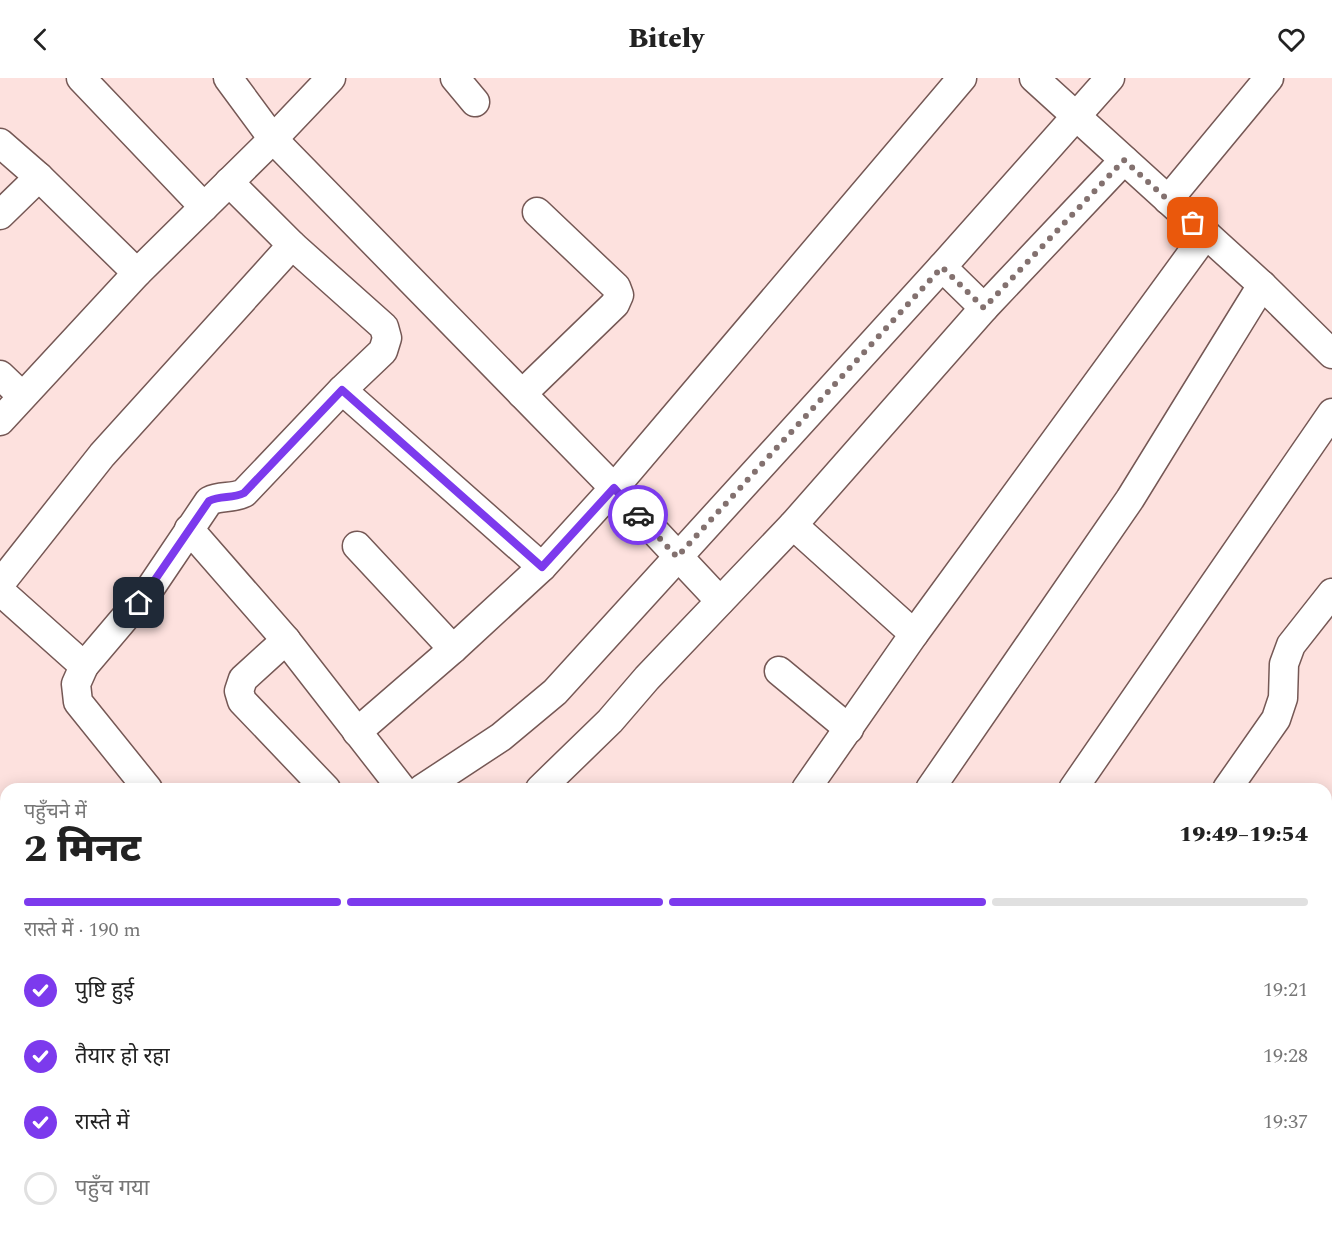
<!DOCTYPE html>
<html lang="hi">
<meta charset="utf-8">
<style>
:root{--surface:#fff;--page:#f2f2f2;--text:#222;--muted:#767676;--line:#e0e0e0;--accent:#7c3aed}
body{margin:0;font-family:Spectral,"Noto Sans Devanagari",serif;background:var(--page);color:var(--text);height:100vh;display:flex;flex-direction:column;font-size:22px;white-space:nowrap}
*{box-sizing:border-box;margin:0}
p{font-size:20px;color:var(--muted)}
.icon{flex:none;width:33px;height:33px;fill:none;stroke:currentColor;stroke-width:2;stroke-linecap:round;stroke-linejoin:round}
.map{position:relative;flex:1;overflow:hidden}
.panel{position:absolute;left:0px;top:705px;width:1332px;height:452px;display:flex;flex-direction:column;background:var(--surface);border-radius:18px 18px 0 0;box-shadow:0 3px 15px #0003}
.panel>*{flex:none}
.pin{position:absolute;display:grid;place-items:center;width:51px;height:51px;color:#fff;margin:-26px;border-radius:12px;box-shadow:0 3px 9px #0006}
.courier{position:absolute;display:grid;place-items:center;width:60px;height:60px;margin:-30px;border:4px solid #7c3aed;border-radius:50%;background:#fff;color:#222;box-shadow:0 2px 8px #0007}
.headline em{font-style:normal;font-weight:800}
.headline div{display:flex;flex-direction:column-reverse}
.headline{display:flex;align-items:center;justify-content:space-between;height:102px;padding:0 24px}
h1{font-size:39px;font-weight:800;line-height:45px}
.bar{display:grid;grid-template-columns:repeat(4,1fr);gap:9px 6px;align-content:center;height:72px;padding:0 24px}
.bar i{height:8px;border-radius:4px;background:var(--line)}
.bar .active{background:var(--accent)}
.bar p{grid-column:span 4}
ol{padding:0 24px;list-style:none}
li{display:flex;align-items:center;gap:18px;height:66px}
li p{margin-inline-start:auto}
li .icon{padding:6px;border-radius:50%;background:var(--accent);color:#fff;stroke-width:4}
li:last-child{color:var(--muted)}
li i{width:33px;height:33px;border:3px solid var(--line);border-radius:50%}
header{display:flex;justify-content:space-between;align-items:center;height:78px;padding:0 24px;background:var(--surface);font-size:27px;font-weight:800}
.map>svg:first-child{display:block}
</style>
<header><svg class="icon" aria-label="back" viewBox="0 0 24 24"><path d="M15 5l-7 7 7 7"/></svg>Bitely<svg class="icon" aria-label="heart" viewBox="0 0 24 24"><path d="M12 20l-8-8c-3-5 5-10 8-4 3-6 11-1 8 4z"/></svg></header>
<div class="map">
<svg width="1332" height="1156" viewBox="0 0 1332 1156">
<rect width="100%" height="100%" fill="#fde1de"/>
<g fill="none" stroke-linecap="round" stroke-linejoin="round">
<g stroke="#755855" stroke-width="31">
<g id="minor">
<path d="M81,0L204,129"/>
<path d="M228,0L273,61L614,410L720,523"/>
<path d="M455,0L475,24"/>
<path d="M1034,0L1262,207L1332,276"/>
<path d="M0,65L39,99L137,195"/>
<path d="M1168,122L1269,0"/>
<path d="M0,137L39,99"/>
<path d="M942,189L984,230"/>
<path d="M0,297L22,318"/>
<path d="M342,312L542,489"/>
<path d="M522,316L615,226L619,217L616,209L537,134"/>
<path d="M0,343L137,195L273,61L331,0"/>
<path d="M793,447L914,556L806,711"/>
<path d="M189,451L286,562L402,711"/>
<path d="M357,468L453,571"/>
<path d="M0,506L102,377L292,167"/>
<path d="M0,513L84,588L76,606L78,624L148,711"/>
<path d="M914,556L1206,156"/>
<path d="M286,562L243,601L239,613L242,623L326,711"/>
<path d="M84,588L151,509L209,423C221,417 232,421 244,415L342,312L383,273L387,260L384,249L292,167L229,104"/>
<path d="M779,593L849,651"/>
<path d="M357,654L453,571L542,489L614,410L962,0"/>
<path d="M422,711L501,659L555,614L942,189L1110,0"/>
<path d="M540,711L610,643L647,600L793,447L984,230L1124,82"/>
<path d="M930,711L1130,421L1262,207"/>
<path d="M1073,711L1332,335"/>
<path d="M1227,711L1276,641L1283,620L1284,586L1291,567L1332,515"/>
<path d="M0,797L6,800"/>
<path d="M1326,800L1332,792"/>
<path d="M1326,1014L1332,1008"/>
<path d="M334,1150L338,1156"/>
<path d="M514,1150L518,1156"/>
<path d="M695,1150L700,1156"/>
<path d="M1059,1150L1065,1156"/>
<path d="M1138,1150L1143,1156"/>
<path d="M1296,1150L1303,1156"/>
<path d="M387,1156L393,1150"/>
<path d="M780,1156L783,1150"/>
<path d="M991,1156L995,1150"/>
</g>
</g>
<use href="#minor" stroke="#fff" stroke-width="28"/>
</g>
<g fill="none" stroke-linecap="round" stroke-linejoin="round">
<path stroke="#83716f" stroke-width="6" stroke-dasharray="0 10.8" d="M638,437L677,479L942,189L984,230L1124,82L1193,145"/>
<path stroke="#7c3aed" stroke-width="8" d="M139,525L209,423C221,417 232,421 244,415L342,312L542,489L614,410L638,437"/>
</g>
</svg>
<div class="pin" style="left:1193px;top:145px;background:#ea580c"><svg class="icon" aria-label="bag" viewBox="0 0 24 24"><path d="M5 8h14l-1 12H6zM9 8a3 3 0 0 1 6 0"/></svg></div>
<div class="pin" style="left:139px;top:525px;background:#1f2937"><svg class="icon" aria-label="home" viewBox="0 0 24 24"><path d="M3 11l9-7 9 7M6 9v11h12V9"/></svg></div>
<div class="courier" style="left:638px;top:437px"><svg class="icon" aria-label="car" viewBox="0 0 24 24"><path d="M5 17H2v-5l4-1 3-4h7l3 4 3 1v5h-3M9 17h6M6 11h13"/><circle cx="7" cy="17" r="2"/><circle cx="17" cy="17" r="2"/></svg></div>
<section class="panel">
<div class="headline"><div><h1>2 मिनट</h1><p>पहुँचने में</p></div><em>19:49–19:54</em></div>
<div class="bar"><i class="active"></i><i class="active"></i><i class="active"></i><i></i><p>रास्ते में · 190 m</p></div>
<ol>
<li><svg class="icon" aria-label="check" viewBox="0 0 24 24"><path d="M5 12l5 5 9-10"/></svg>पुष्टि हुई<p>19:21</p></li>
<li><svg class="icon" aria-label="check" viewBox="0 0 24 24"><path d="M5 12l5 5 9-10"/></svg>तैयार हो रहा<p>19:28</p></li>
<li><svg class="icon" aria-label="check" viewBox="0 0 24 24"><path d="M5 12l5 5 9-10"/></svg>रास्ते में<p>19:37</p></li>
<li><i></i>पहुँच गया</li>
</ol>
</section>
</div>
